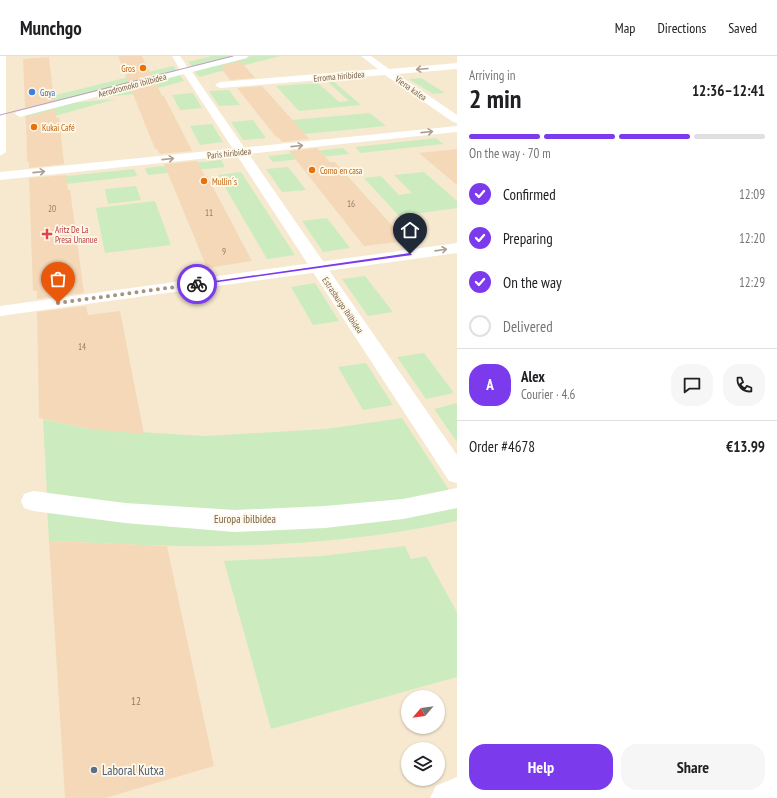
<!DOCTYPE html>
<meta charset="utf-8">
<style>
:root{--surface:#fff;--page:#f6f6f6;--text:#202124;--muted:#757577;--line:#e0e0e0;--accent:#7c3aed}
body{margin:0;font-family:"PT Sans Narrow",sans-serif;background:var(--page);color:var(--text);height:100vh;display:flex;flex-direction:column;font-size:15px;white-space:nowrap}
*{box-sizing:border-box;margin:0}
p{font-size:13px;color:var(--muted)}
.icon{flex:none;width:22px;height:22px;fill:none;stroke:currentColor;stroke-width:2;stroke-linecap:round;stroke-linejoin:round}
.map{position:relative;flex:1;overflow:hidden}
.drawer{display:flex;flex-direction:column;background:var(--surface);width:320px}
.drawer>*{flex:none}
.needle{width:26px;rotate:242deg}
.buttons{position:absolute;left:401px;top:634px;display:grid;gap:8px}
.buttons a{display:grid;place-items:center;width:44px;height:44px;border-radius:50%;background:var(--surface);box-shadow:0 1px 3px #0004;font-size:20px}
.pin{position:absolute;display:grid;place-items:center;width:34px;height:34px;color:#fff;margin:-41px -17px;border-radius:50% 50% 50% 0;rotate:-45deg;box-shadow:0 0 4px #0007}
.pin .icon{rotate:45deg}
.courier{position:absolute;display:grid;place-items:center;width:40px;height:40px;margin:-20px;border:3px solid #7c3aed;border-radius:50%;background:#fff;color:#222;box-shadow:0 1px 5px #0007}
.headline em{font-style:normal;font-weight:700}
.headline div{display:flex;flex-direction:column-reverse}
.headline{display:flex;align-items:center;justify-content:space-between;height:68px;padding:0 12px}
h1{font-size:26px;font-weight:700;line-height:30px}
.bar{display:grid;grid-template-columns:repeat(4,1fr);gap:6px 4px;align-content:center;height:48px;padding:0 12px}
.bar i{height:5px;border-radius:3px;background:var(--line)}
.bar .selected{background:var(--accent)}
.bar p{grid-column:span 4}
.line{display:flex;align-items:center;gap:10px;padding:0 12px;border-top:1px solid var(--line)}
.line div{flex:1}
.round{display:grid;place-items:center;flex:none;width:42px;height:42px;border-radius:16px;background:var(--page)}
ol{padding:0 12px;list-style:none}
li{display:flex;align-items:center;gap:12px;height:44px}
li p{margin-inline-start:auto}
li .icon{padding:4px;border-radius:50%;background:var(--accent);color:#fff;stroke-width:4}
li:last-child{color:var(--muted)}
li i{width:22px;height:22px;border:2px solid var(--line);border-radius:50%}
.cta{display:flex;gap:8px;margin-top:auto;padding:8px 12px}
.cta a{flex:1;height:46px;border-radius:16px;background:var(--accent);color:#fff;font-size:16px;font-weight:700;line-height:46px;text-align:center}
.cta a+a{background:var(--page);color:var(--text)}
header{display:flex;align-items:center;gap:24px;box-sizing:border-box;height:56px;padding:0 20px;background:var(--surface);border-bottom:1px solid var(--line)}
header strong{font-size:19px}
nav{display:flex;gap:22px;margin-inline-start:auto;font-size:14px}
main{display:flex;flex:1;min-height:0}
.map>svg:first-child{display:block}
</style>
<header>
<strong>Munchgo</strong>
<nav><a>Map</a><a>Directions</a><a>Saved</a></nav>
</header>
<main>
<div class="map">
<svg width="457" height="742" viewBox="0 0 457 742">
<rect width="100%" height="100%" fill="#fef6e2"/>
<path fill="#f6e9d0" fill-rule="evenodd" d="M0,0H457V742H0ZM408,641H438V671H408ZM408,693H438V723H408Z"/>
<g fill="#ccecc0">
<path d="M212,0H237L193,11L188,6Z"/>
<path d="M252,0H280L199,21L194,15Z"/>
<path d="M173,10L177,15L66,43L32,47V45Z"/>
<path d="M180,19L184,25L136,38L92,42Z"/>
<path d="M421,22L445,37L433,38L409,23Z"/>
<path d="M333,25L361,49L299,55L276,30L318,27L339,46L349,45L328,26Z"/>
<path d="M229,34L240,49L219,50L209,35Z"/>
<path d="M193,37L202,52L180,54L172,39Z"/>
<path d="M116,43L26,68L25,59L69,47Z"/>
<path d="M370,57L386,70L305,78L292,64Z"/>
<path d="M253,64L266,82L243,84L231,66Z"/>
<path d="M212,68L223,86L200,89L190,70Z"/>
<path d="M436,82L443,88L361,97L355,91Z"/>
<path d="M343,92L349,98L273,106L268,100Z"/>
<path d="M221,104L225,111L148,119L145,112Z"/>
<path d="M288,111L306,134L282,136L266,113Z"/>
<path d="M134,113L137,120L49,130L48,122Z"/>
<path d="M241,116L295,199L267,203L218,119Z"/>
<path d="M424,116L457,145V152L399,160L364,122L381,120L399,139L412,137L394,119Z"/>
<path d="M136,130L141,144L108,148L105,133Z"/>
<path d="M155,145L171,189L105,197L96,152Z"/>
<path d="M327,162L350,192L323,196L302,165Z"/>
<path d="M365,220L393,256L368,260L342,223Z"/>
<path d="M315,227L339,265L313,269L291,231Z"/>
<path d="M424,297L454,337L426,343L397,301Z"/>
<path d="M366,307L393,349L363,354L338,311Z"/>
<path d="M457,347V386L434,353Z"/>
<path d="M402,362L453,440L372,451L196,457L47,439L43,363L90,373L205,380L326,373Z"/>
<path d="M457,449V465C379,482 299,489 219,490C162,491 105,487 49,485L47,451L152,468Z"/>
<path d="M405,490L411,503L426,500L457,556V621L271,673L224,505L322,500Z"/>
</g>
<g fill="#f5d8b8">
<path d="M118,0H142L152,20L128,26Z"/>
<path d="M49,1L54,45L25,52L23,3Z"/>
<path d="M240,5L255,22L230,24L221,12L224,9Z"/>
<path d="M156,27L162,40H164L192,95L160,98L157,93H155L131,33Z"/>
<path d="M262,30L305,78L309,83L282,86L278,81H276L237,32Z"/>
<path d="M55,53L56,62L59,61L64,108L29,112V105L27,106L26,61Z"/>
<path d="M317,92L330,106H335L406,185L364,190L289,95Z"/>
<path d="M457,93V129L419,97Z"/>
<path d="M197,105L205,120H207L252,205L207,212L164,108Z"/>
<path d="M66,119L68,134H70L84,237L37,243V235H33L29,122Z"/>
<path d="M86,250L88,259L120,255L144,378L90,373L39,362L37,256Z"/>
<path d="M49,485L167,490L214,710L105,742H65Z"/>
</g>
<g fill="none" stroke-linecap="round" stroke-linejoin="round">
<g fill="#fff" fill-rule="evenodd">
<path d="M172,0H180L188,12L234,0H248L247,2L192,16L457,399V427L449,425L184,18L20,61L15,58L16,56L180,14Z"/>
<path d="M457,432V452L403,463L325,472L235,476L125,467L33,455L24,452L21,445L24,438L33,435L125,447L235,454L325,450L403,443Z"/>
</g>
<g fill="#fff" fill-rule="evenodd">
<path d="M361,0H371L389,13L457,7V13L397,18L457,59V67L453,66L385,19L220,32L215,29L220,26L378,13Z"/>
<path d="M457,70V76L0,124V116Z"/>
<path d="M457,187V197L0,260V250Z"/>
<path d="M457,721V742H430L436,730Z"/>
</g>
<path fill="#fff" fill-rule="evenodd" d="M0,0H6V96L0,100Z"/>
<path stroke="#baa0c8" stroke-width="1" d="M0,59L233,0"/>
</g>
<defs><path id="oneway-shaft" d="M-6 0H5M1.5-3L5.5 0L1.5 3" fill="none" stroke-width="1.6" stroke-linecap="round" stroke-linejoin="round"/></defs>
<g stroke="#ad9e91">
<use href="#oneway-shaft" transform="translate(422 13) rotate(175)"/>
<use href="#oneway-shaft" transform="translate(427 76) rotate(-6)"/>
<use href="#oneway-shaft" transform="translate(297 90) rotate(-6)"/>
<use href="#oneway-shaft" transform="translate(168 103) rotate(-6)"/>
<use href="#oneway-shaft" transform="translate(39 116) rotate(-6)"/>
<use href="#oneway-shaft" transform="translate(441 194) rotate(-8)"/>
</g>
<path fill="#7c3aed" d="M410,197L412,199L197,229L194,228Z"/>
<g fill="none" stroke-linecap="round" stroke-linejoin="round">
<path stroke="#a6937d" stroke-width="4" stroke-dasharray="0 7.2" d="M58,247L197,228"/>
</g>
<g fill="#e8710a" stroke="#fff9ea" stroke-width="1.5">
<circle cx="143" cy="12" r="4"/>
<circle cx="34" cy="71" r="4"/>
<circle cx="312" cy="114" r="4"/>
<circle cx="204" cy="125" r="4"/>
</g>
<circle fill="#3f7fe0" stroke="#fff9ea" stroke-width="1.5" cx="32" cy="36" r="4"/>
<path fill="#e0444e" stroke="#fff9ea" stroke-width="1.5" d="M45 172h4v4h4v4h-4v4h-4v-4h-4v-4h4z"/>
<circle fill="#5c6f8a" stroke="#fff9ea" stroke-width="1.5" cx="94" cy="714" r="4"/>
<g text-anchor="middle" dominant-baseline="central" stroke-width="3.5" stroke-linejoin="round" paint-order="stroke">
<g font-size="9" fill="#c56008" stroke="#fff9ea" text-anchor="start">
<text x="135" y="12" text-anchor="end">Gros</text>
<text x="42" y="71">Kukai Café</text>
<text x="320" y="114">Como en casa</text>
<text x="212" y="125">Mullin´s</text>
</g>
<g font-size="9" fill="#775e47" stroke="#fff9ea">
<text transform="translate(339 20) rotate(-5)">Erroma hiribidea</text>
<text transform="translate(132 29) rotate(-15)">Aerodromoko ibilbidea</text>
<text transform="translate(411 32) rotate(35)">Viena kalea</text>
<text transform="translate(229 97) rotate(-6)">Paris hiribidea</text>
<text transform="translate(343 249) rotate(56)">Estrasburgo ibilbidea</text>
</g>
<g font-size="9" fill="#366cbe" stroke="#fff9ea" text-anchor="start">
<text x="40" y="36">Goya</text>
</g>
<g font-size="9" fill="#967c63">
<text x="351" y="147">16</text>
<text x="52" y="152">20</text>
<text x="209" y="156">11</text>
<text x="224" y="195">9</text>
<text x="82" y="290">14</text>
</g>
<g font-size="9" fill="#be3a42" stroke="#fff9ea" text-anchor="start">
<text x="55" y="173">Aritz De La<tspan x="55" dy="10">Presa Unanue</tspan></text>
</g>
<g font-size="11" fill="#775e47" stroke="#fff9ea">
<text x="245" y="463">Europa ibilbidea</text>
</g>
<g font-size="11" fill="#967c63">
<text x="136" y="645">12</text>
</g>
<g font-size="13" fill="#4e5e75" stroke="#fff9ea" text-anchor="start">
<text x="102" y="714">Laboral Kutxa</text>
</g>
</g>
</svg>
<div class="buttons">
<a><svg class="needle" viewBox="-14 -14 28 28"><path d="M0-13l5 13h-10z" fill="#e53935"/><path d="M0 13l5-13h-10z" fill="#757577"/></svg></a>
<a><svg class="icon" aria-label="layers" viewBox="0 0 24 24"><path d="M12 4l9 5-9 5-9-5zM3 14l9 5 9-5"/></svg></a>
</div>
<div class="pin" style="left:58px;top:247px;background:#ea580c"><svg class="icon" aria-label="bag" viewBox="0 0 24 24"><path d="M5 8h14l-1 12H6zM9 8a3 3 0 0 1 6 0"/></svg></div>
<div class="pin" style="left:410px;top:198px;background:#1f2937"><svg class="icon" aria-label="home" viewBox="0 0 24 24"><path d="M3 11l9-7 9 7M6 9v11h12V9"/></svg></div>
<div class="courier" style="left:197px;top:228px"><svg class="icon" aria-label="bike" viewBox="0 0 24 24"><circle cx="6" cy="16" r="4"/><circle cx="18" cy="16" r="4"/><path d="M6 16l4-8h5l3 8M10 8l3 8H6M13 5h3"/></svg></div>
</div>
<section class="drawer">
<div class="headline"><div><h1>2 min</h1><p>Arriving in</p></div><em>12:36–12:41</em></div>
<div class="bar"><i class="selected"></i><i class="selected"></i><i class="selected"></i><i></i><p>On the way · 70 m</p></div>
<ol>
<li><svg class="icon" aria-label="check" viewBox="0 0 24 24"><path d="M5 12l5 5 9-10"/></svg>Confirmed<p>12:09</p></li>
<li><svg class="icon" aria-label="check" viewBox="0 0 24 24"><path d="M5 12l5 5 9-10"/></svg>Preparing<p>12:20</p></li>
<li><svg class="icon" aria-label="check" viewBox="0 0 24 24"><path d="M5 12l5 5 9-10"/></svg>On the way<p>12:29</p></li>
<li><i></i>Delivered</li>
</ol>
<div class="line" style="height:72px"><b class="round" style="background:var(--accent);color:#fff">A</b><div><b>Alex</b><p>Courier · 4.6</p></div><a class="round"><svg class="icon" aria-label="chat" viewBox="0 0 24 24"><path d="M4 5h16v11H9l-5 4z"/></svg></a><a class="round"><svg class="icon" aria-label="phone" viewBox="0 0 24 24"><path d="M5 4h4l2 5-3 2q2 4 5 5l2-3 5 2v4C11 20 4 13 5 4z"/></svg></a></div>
<div class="line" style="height:52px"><div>Order #4678</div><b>€13.99</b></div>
<div class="cta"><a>Help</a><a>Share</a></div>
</section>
</main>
